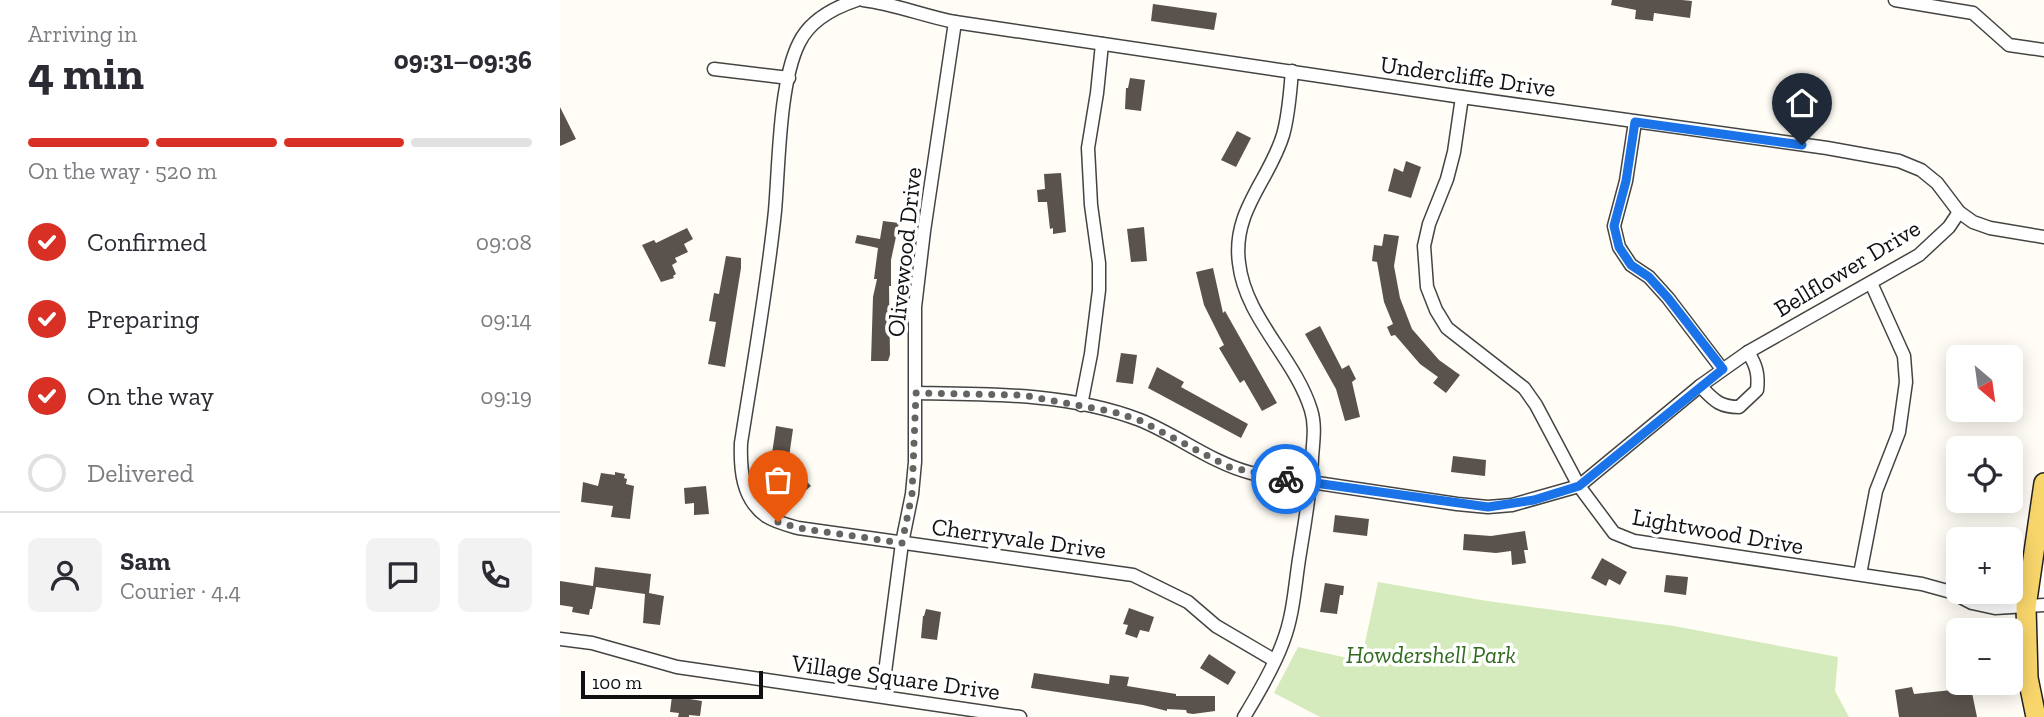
<!DOCTYPE html>
<meta charset="utf-8">
<style>
:root{--surface:#fff;--page:#f2f2f3;--text:#2b2b33;--muted:#7c7c81;--line:#e1e1e2;--accent:#d93025}
body{margin:0;font-family:"Zilla Slab",serif;background:var(--page);color:var(--text);height:100vh;display:flex;flex-direction:column;font-size:26px;white-space:nowrap}
*{box-sizing:border-box;margin:0}
p{font-size:23px;color:var(--muted)}
.icon{flex:none;width:38px;height:38px;fill:none;stroke:currentColor;stroke-width:2;stroke-linecap:round;stroke-linejoin:round}
.map{position:relative;flex:1;overflow:hidden}
.panel{display:flex;flex-direction:column;background:var(--surface);width:560px}
.panel>*{flex:none}
.needle{width:46px;rotate:151deg}
.tools{position:absolute;left:1386px;top:345px;display:grid;gap:14px}
.tools a{display:grid;place-items:center;width:77px;height:77px;border-radius:10px;background:var(--surface);box-shadow:0 4px 18px #0003;font-size:35px}
.scale{position:absolute;left:21px;bottom:18px;width:182px;box-sizing:border-box;padding-left:7px;border:4px solid #111;border-top:0;font-size:19px;line-height:24px;white-space:nowrap;color:#111;-webkit-text-stroke:5px #fff;paint-order:stroke}
.pin{position:absolute;display:grid;place-items:center;width:60px;height:60px;color:#fff;margin:-72px -30px;border-radius:50% 50% 50% 0;rotate:-45deg;box-shadow:0 0 7px #0007}
.pin .icon{rotate:45deg}
.courier{position:absolute;display:grid;place-items:center;width:70px;height:70px;margin:-35px;border:5px solid #1a73e8;border-radius:50%;background:#fff;color:#222;box-shadow:0 2px 9px #0007}
.headline em{font-style:normal;font-weight:700}
.headline div{display:flex;flex-direction:column-reverse}
.headline{display:flex;align-items:center;justify-content:space-between;height:119px;padding:0 28px}
h1{font-size:46px;font-weight:700;line-height:52px}
.bar{display:grid;grid-template-columns:repeat(4,1fr);gap:10px 7px;align-content:center;height:84px;padding:0 28px}
.bar i{height:9px;border-radius:5px;background:var(--line)}
.bar .on{background:var(--accent)}
.bar p{grid-column:span 4}
.line{display:flex;align-items:center;gap:18px;padding:0 28px;border-top:2px solid var(--line)}
.line div{flex:1}
.round{display:grid;place-items:center;flex:none;width:74px;height:74px;border-radius:10px;background:var(--page)}
ol{padding:0 28px;list-style:none}
li{display:flex;align-items:center;gap:21px;height:77px}
li p{margin-inline-start:auto}
li .icon{padding:7px;border-radius:50%;background:var(--accent);color:#fff;stroke-width:4}
li:last-child{color:var(--muted)}
li i{width:38px;height:38px;border:4px solid var(--line);border-radius:50%}
main{display:flex;flex:1;min-height:0}
.map>svg:first-child{display:block}
</style>
<main>
<section class="panel">
<div class="headline"><div><h1>4 min</h1><p>Arriving in</p></div><em>09:31–09:36</em></div>
<div class="bar"><i class="on"></i><i class="on"></i><i class="on"></i><i></i><p>On the way · 520 m</p></div>
<ol>
<li><svg class="icon" aria-label="check" viewBox="0 0 24 24"><path d="M5 12l5 5 9-10"/></svg>Confirmed<p>09:08</p></li>
<li><svg class="icon" aria-label="check" viewBox="0 0 24 24"><path d="M5 12l5 5 9-10"/></svg>Preparing<p>09:14</p></li>
<li><svg class="icon" aria-label="check" viewBox="0 0 24 24"><path d="M5 12l5 5 9-10"/></svg>On the way<p>09:19</p></li>
<li><i></i>Delivered</li>
</ol>
<div class="line" style="height:126px"><a class="round"><svg class="icon" aria-label="person" viewBox="0 0 24 24"><circle cx="12" cy="8" r="4"/><path d="M4 21q1-7 8-7t8 7"/></svg></a><div><b>Sam</b><p>Courier · 4.4</p></div><a class="round"><svg class="icon" aria-label="chat" viewBox="0 0 24 24"><path d="M4 5h16v11H9l-5 4z"/></svg></a><a class="round"><svg class="icon" aria-label="phone" viewBox="0 0 24 24"><path d="M5 4h4l2 5-3 2q2 4 5 5l2-3 5 2v4C11 20 4 13 5 4z"/></svg></a></div>
</section>
<div class="map">
<svg width="1484" height="717" viewBox="0 0 1484 717">
<rect width="100%" height="100%" fill="#fffdf5"/>
<path fill="#d5ebbd" d="M818,582L927,601L1114,626L1278,657L1275,691L1289,717H760L714,693L738,647L801,661Z"/>
<g fill="#5a524d">
<path d="M1052,0H1122L1132,1L1130,18L1094,13L1093,21L1075,19L1076,10L1051,5Z"/>
<path d="M593,4L657,13L654,30L591,21Z"/>
<path d="M570,78L585,80L581,111L565,109L566,88H568Z"/>
<path d="M0,107L16,139L0,146Z"/>
<path d="M677,131L691,138L676,167L661,160Z"/>
<path d="M846,161L861,167L851,198L828,191L834,168L843,172Z"/>
<path d="M501,173L506,232L493,234V228L490,229L487,202H478L477,190L485,189L484,174Z"/>
<path d="M323,221L339,223L331,260V286H329L330,355L328,361H311L313,297L317,279H314L318,248L295,243L297,235L320,239Z"/>
<path d="M584,227L587,261L571,262L567,229Z"/>
<path d="M127,228L133,239L124,244L128,252L115,258L117,262L112,265L116,274L113,276L114,278L101,282L82,245L94,240L96,243Z"/>
<path d="M824,234L839,236L834,266L840,298L852,329L879,360L900,375L886,393L873,383L878,377L860,364L835,335L831,336L827,327L833,324L824,302L817,262L812,261L814,245L822,246Z"/>
<path d="M166,256L181,258V268L165,367L148,364L156,322L149,321L154,293L159,294Z"/>
<path d="M653,268L663,313L665,311L717,403L702,411L684,380L680,383L659,348L664,345L644,305L636,272Z"/>
<path d="M760,326L782,369L789,365L796,379L792,382L800,417L785,421L776,389L745,334Z"/>
<path d="M561,353L577,355L573,384L556,382Z"/>
<path d="M597,367L624,382L621,387L688,424L681,438L588,388Z"/>
<path d="M216,426L233,429L229,457L212,454Z"/>
<path d="M893,456L926,460L925,476L891,472Z"/>
<path d="M227,460L251,486L238,497L215,473Z"/>
<path d="M55,472L65,474L64,478L67,479L66,484L74,486L70,519L51,517L53,506L21,502L23,482L38,486L41,473L55,475Z"/>
<path d="M146,486L149,514L134,515V503L125,504L124,488Z"/>
<path d="M775,515L809,519L807,536L773,532Z"/>
<path d="M965,531L968,550H964L966,563L952,565L951,551L936,553L903,550L904,534L931,536Z"/>
<path d="M1042,558L1067,572L1060,585L1049,579L1046,586L1031,578Z"/>
<path d="M35,567L91,574L89,593L104,596L100,625L83,623L85,594L36,587L32,609H30L29,615L12,612L13,607L0,605V581L33,586Z"/>
<path d="M1106,575L1128,577L1126,595L1104,592Z"/>
<path d="M765,583L784,586L783,595H780L777,614L760,612Z"/>
<path d="M569,608L594,617L589,632L580,630L577,638L565,634L568,625L563,624Z"/>
<path d="M366,609L381,612L377,640L361,638L363,616H364Z"/>
<path d="M649,654L676,672L668,685L640,668Z"/>
<path d="M474,673L549,684L550,675L569,677L567,686L616,694V696H655V711L633,714L627,713L626,710L607,709V711L583,705L471,688Z"/>
<path d="M1352,687L1354,694L1411,688L1417,717H1339L1335,690Z"/>
<path d="M112,696L142,701L140,716L129,715V717H118L119,713L110,712Z"/>
</g>
<g fill="none" stroke-linecap="round" stroke-linejoin="round">
<g stroke="#444" stroke-width="15">
<g id="minor">
<path d="M297,0C273,8 250,20 239,43C219,83 219,165 215,211C207,289 193,366 181,443C180,469 182,499 206,516C215,522 227,525 238,528L573,575L628,602L656,626L714,660"/>
<path d="M303,0C335,4 364,16 395,22L902,97L1267,148L1339,161L1361,170L1377,183L1399,212L1413,222L1430,228L1484,237"/>
<path d="M1335,0L1413,13L1449,45L1484,50"/>
<path d="M154,69L229,78"/>
<path d="M902,97L894,152L887,179L869,224L864,246L867,287L876,310L887,328L964,388L976,405L1019,486L1054,533L1074,541L1362,584L1391,592L1412,603L1435,608L1484,605"/>
<path d="M1075,122L1066,181L1054,226L1059,247L1071,265L1089,277L1108,298L1162,369"/>
<path d="M1140,386C1154,400 1159,407 1179,407L1197,390C1199,374 1196,365 1188,352"/>
<path d="M356,393C429,394 510,393 580,420C619,436 650,462 691,473L897,504L928,507L952,505L1019,486L1140,386L1188,352L1359,255L1389,227L1399,212"/>
<path d="M521,405L531,354L539,290V263L531,205L528,148L537,93L542,44"/>
<path d="M1300,574L1316,491L1339,432L1346,382L1344,356L1311,283"/>
<path d="M0,639L32,643L117,667L460,717"/>
<path d="M322,695L342,543L352,494L355,462V307L364,231L395,22"/>
<path d="M684,717C698,694 714,667 723,642C734,614 735,582 740,553C745,521 751,490 752,458C753,442 756,426 751,410C735,358 685,318 679,263C672,211 709,181 723,135C729,114 730,92 732,71"/>
</g>
</g>
<g stroke="#222" stroke-width="22">
<path id="primary" d="M1476,717L1468,678L1466,607L1484,483"/>
</g>
<use href="#minor" stroke="#fff" stroke-width="12"/>
<use href="#primary" stroke="#f9d66b" stroke-width="19"/>
</g>
<g fill="none" stroke-linecap="round" stroke-linejoin="round">
<path stroke="#646461" stroke-width="7" stroke-dasharray="0 12.6" d="M218,522L238,528L342,543L352,494L356,393L462,395L554,412L579,420L669,467L726,479"/>
<path stroke="#1a73e8" stroke-width="9" d="M726,479L928,507L974,500L1019,486L1163,369L1108,298L1089,277L1071,265L1059,247L1054,226L1066,181L1075,122L1242,145"/>
</g>
<g text-anchor="middle" dominant-baseline="central" stroke-width="7" stroke-linejoin="round" paint-order="stroke">
<g font-size="24" fill="#111" stroke="#fff">
<text transform="translate(908 76) rotate(8)">Undercliffe Drive</text>
<text transform="translate(344 252) rotate(-84)">Olivewood Drive</text>
<text transform="translate(1287 268) rotate(-31)">Bellflower Drive</text>
<text transform="translate(1158 531) rotate(10)">Lightwood Drive</text>
<text transform="translate(459 538) rotate(8)">Cherryvale Drive</text>
<text transform="translate(336 677) rotate(8)">Village Square Drive</text>
</g>
<g font-size="24" font-style="italic" fill="#2f6b1f" stroke="#fff">
<text x="871" y="654">Howdershell Park</text>
</g>
</g>
</svg>
<div class="tools">
<a><svg class="needle" viewBox="-14 -14 28 28"><path d="M0-13l5 13h-10z" fill="#e53935"/><path d="M0 13l5-13h-10z" fill="#7c7c81"/></svg></a>
<a><svg class="icon" aria-label="locate" viewBox="0 0 24 24"><circle cx="12" cy="12" r="6"/><path d="M12 2v4M12 18v4M2 12h4M18 12h4"/></svg></a>
<a>+</a>
<a>−</a>
</div>
<div class="scale">100 m</div>
<div class="pin" style="left:218px;top:522px;background:#ea580c"><svg class="icon" aria-label="bag" viewBox="0 0 24 24"><path d="M5 8h14l-1 12H6zM9 8a3 3 0 0 1 6 0"/></svg></div>
<div class="pin" style="left:1242px;top:145px;background:#1f2937"><svg class="icon" aria-label="home" viewBox="0 0 24 24"><path d="M3 11l9-7 9 7M6 9v11h12V9"/></svg></div>
<div class="courier" style="left:726px;top:479px"><svg class="icon" aria-label="bike" viewBox="0 0 24 24"><circle cx="6" cy="16" r="4"/><circle cx="18" cy="16" r="4"/><path d="M6 16l4-8h5l3 8M10 8l3 8H6M13 5h3"/></svg></div>
</div>
</main>
